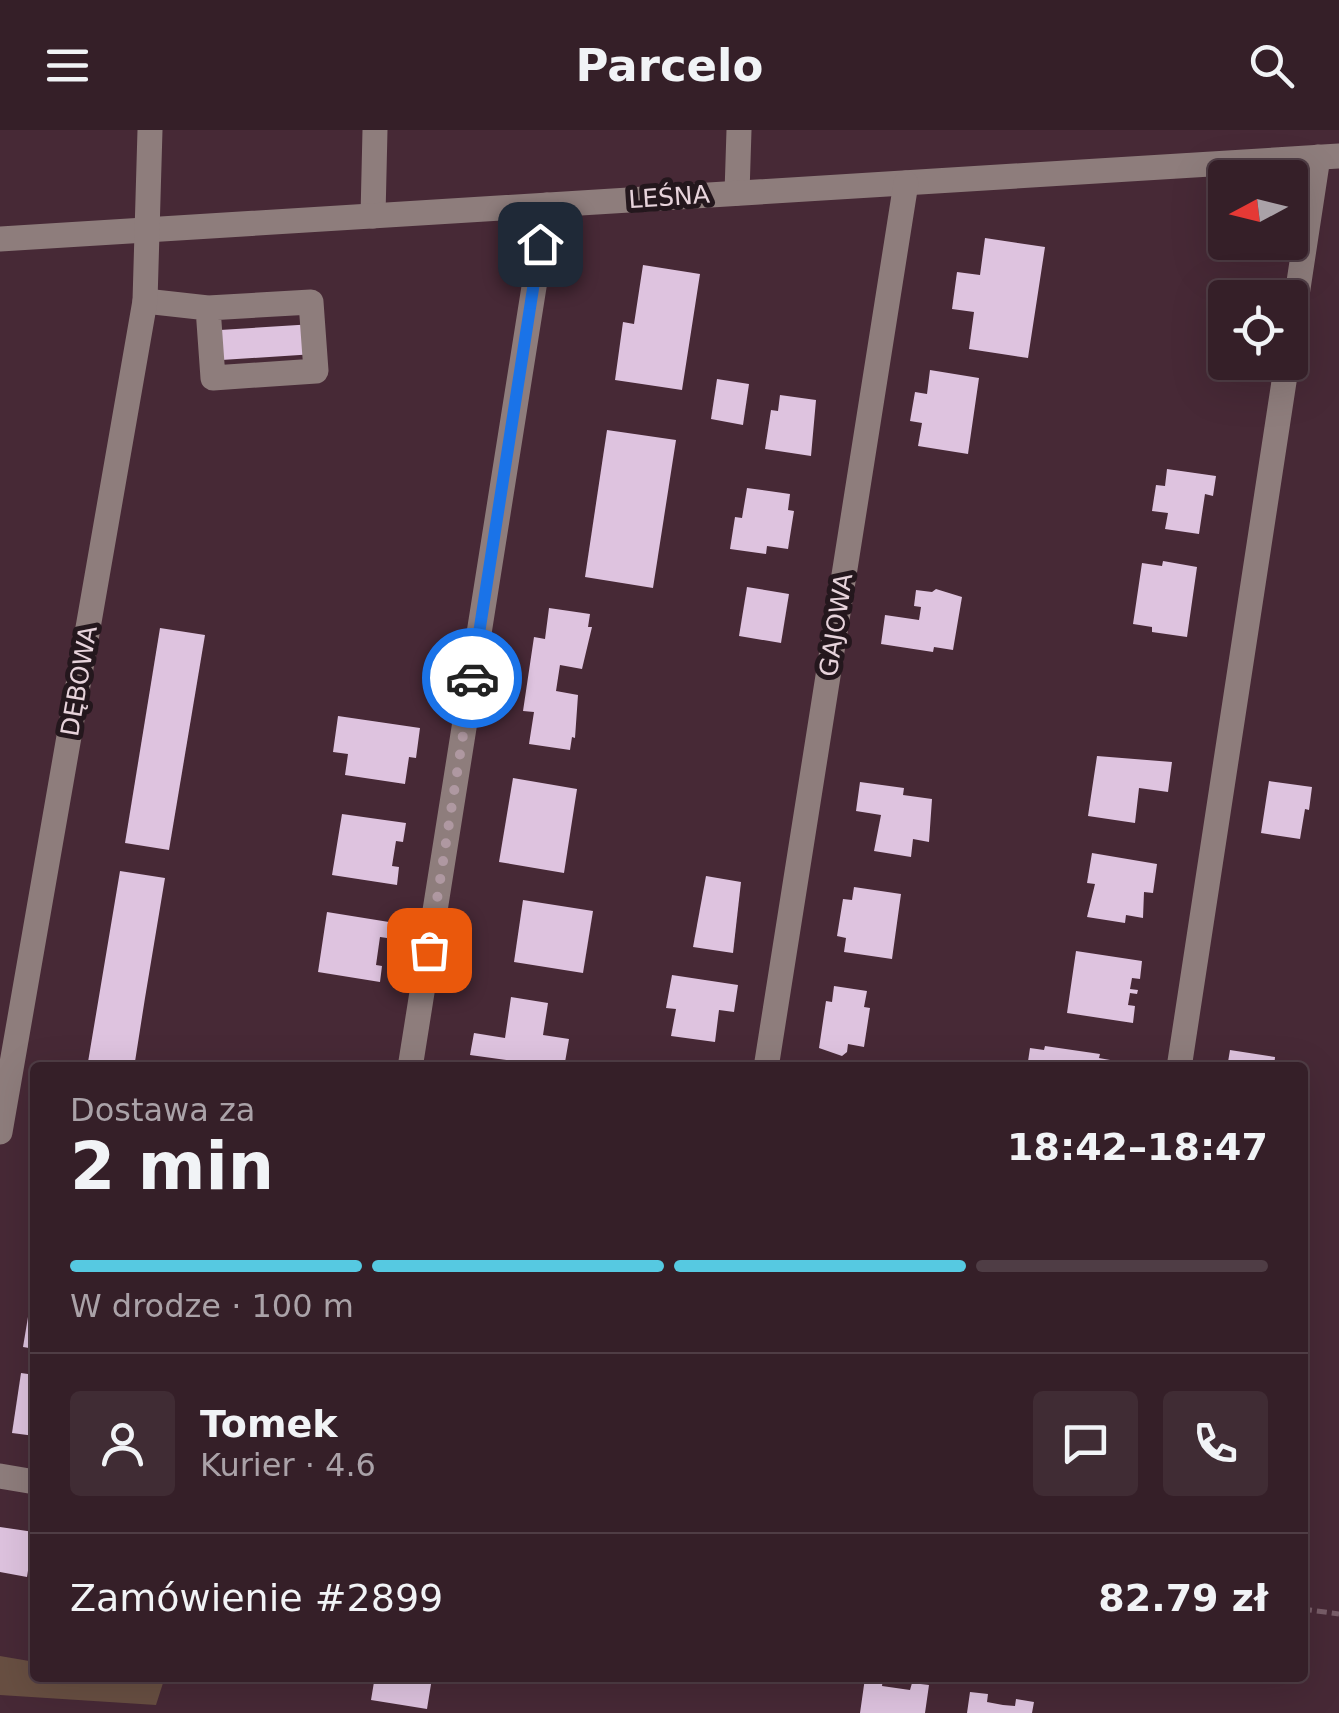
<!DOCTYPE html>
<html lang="pl">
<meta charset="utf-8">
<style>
:root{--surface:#351f28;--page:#402c34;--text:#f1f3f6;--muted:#aaa2a8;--line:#4f3d45;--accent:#56c9e1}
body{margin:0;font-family:"DejaVu Sans",sans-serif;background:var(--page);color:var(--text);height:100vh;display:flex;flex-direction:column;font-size:38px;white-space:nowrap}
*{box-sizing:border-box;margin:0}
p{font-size:32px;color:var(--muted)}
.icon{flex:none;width:55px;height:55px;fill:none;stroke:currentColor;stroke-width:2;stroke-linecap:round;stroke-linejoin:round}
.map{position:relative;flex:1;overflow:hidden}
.sheet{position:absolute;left:30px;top:932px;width:1278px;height:620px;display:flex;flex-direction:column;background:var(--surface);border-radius:10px;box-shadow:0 10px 40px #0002,0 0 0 2px var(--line)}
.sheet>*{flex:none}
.needle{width:65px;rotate:263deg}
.fabs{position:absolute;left:1208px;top:30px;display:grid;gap:20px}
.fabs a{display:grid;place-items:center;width:100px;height:100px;border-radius:10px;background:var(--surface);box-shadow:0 10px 40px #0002,0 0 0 2px var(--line);font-size:50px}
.pin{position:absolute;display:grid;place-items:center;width:85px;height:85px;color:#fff;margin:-42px;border-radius:20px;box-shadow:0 5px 15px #0006}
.courier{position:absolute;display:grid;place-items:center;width:100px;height:100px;margin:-50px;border:8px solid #1a73e8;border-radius:50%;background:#fff;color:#222;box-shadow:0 2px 12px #0007}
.headline em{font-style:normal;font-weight:600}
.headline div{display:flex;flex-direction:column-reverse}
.headline{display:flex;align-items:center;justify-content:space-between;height:170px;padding:0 40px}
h1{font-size:65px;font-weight:600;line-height:75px}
.bar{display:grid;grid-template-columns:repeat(4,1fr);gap:15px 10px;align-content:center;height:120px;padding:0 40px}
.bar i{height:12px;border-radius:8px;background:var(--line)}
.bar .selected{background:var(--accent)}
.bar p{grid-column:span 4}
.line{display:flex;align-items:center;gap:25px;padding:0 40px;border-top:2px solid var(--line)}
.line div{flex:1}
.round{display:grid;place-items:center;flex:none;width:105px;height:105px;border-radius:10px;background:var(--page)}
header{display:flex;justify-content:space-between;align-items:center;height:130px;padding:0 40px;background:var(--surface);font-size:45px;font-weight:600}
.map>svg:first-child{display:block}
</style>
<header><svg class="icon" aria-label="menu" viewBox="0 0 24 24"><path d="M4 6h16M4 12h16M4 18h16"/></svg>Parcelo<svg class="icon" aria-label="search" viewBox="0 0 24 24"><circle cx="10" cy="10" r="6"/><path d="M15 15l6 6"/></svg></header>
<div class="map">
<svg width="1339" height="1583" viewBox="0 0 1339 1583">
<rect width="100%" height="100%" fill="#472936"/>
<path fill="#684f42" d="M0,1526L35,1532V1548H127L163,1553L156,1575L0,1565Z"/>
<g fill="#dec3df">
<path d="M985,108L1045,117L1028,228L969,219L974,182L952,179L957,142L980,145Z"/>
<path d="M643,135L700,144L682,260L615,250L623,192L634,194Z"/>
<path d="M314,194L315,224L206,231L204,201Z"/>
<path d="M930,240L979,248L968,324L918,316L922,293L910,291L915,262L927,264Z"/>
<path d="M717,249L749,254L743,295L711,289Z"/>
<path d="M780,265L816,270L811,326L765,319L771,280L778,281Z"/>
<path d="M607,300L676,310L653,458L585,447Z"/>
<path d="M1167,339L1216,346L1213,366L1205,364L1199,404L1165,399L1168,383L1152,381L1156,355L1165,356Z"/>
<path d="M747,358L790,364L788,380L794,381L788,419L767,416L766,424L730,419L735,387L742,388Z"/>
<path d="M1163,431L1197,437L1187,507L1152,502V497L1133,494L1142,433L1162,436Z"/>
<path d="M747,457L789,464L781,513L739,506Z"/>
<path d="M936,459L962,467L953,520L934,517L933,522L881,514L885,485L919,490L921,477L914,476L916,460L932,462Z"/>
<path d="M549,478L590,484L588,497H592L582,539L560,535L556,561L578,565L575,608L572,607L570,620L529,614L534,582L523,581L534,507L545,509Z"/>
<path d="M160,498L205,505L169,720L125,713Z"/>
<path d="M338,586L420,598L416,628L409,627L405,654L345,645L348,624L333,622Z"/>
<path d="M1097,626L1172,632L1168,662L1139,658L1135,693L1088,686Z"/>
<path d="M513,648L577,659L564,743L499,732Z"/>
<path d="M1269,651L1312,657L1309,680L1305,679L1300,709L1261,703Z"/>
<path d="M860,652L904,658L903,665L932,669L929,712L913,709L911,727L874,721L881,685L856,681Z"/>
<path d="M342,684L406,693L403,712L396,711L392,736L399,737L397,755L332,745Z"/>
<path d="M1092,723L1157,734L1153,763L1144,762L1143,788L1126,785L1125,793L1087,787L1095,754L1087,753Z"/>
<path d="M120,741L165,748L145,868L134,938H87Z"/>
<path d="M706,746L741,752L733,823L693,817Z"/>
<path d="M854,757L901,764L892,829L844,822L846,808L837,806L843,769L852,770Z"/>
<path d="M523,770L593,781L583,843L514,832Z"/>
<path d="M327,782L389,792L387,808L380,807L376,835L382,836L380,852L318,842Z"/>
<path d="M1076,821L1142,831L1140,849L1132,848L1130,859L1138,860L1137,864L1130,863L1128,875L1135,876L1133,893L1067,883Z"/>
<path d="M672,845L738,855L734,882L719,880L715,912L671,906L676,879L666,878Z"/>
<path d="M834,856L867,861L864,877L870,878L864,917L848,914L847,922L842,926L819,918L826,871L832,872Z"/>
<path d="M511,867L548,873L543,905L569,909L564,938L470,925L474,903L505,908Z"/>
<path d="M1045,916L1100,924L1099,928L1127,933L1126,938H1027L1030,918L1044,920Z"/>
<path d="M1230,920L1275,927L1274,938H1227Z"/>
<path d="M31,1169H35V1219L23,1217Z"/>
<path d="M21,1243L35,1245V1306L12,1303Z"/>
<path d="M0,1397L34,1402L27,1447L0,1442Z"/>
<path d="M378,1548H432L427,1579L371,1570L374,1552L377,1553Z"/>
<path d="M865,1548H883L882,1556L910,1560L912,1553L929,1555L925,1583H860Z"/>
<path d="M970,1562L988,1564L987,1572L1003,1575L1015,1576L1016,1569L1034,1572L1032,1583H967Z"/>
</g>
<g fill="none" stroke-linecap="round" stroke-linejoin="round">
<path stroke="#785d68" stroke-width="5" stroke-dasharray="10 5" stroke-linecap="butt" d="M1302,1479L1339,1484"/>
<g stroke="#8e7d7c" stroke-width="25">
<path d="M737,63L739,0"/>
<path d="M373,86L375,0"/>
<path d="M0,109L1339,26"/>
<path d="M145,171L208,178L311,172L316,241L213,248L208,178"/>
<path d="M1290,211L1318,27"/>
<path d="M410,938L547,75"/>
<path d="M766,938L906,53"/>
<path d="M1179,938L1287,232"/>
<path d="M0,1002L145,171L150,0"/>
<path d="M0,1346L35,1352"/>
</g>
</g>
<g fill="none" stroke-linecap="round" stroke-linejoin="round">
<path stroke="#af98a1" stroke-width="10" stroke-dasharray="0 18" d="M429,820L472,548"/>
<path stroke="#1a73e8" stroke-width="12" d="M472,548L540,114"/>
</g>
<g text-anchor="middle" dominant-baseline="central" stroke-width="10" stroke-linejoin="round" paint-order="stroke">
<g font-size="25" fill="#e7d3db" stroke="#24171d">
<text transform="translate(669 67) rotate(-4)">LEŚNA</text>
<text transform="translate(836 495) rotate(-81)">GAJOWA</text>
<text transform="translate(79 551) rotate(-80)">DĘBOWA</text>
</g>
</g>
</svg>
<div class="fabs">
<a><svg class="needle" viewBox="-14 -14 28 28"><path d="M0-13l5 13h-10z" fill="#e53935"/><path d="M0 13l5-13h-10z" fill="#aaa2a8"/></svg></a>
<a><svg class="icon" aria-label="locate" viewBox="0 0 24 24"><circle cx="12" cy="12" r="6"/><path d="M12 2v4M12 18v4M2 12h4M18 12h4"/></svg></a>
</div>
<div class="pin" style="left:429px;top:820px;background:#ea580c"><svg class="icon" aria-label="bag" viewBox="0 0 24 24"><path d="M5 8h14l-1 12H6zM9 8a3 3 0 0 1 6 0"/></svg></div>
<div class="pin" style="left:540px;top:114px;background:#1f2937"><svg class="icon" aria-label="home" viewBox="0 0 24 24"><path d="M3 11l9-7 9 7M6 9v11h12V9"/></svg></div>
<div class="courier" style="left:472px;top:548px"><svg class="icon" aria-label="car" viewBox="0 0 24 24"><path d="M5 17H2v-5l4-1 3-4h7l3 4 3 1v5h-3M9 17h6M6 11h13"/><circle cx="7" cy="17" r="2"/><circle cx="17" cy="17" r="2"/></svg></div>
<section class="sheet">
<div class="headline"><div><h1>2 min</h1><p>Dostawa za</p></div><em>18:42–18:47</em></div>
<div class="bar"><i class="selected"></i><i class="selected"></i><i class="selected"></i><i></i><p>W drodze · 100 m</p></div>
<div class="line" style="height:180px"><a class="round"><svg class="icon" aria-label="person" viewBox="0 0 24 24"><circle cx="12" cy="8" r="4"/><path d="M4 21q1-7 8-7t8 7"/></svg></a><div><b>Tomek</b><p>Kurier · 4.6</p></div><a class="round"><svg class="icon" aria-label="chat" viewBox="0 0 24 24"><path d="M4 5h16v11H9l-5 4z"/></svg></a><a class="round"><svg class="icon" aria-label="phone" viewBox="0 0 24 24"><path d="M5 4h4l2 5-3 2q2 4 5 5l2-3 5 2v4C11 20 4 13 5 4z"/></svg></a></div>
<div class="line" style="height:130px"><div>Zamówienie #2899</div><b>82.79 zł</b></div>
</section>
</div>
